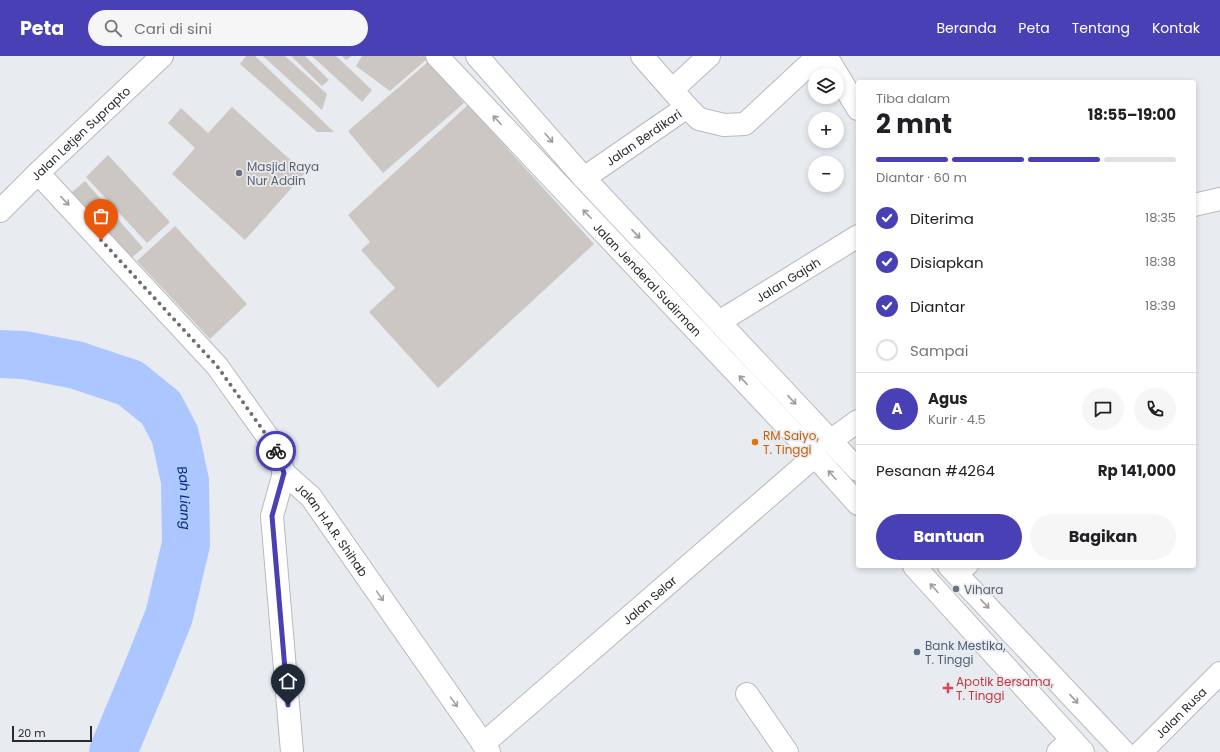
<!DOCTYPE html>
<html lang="id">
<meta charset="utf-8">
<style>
:root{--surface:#fff;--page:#f6f6f6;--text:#202124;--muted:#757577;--line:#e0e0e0;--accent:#4a40b6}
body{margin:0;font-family:Poppins,sans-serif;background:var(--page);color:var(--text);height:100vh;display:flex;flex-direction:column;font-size:15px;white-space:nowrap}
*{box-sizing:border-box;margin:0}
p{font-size:13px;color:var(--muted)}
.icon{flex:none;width:22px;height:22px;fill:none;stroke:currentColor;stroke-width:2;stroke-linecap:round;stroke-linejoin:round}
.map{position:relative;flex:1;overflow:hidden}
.side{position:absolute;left:856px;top:24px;width:340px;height:488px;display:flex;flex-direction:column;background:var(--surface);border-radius:4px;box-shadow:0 2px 6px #0003}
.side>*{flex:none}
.buttons{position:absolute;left:808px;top:12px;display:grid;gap:8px}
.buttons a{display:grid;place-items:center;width:36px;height:36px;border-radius:50%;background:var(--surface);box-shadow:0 2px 6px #0003;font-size:20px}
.scale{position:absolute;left:12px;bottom:10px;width:80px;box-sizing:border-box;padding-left:4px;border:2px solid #292a2d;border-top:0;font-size:11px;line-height:14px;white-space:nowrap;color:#292a2d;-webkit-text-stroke:3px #e8ebf0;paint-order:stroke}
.pin{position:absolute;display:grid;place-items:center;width:34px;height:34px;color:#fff;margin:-41px -17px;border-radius:50% 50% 50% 0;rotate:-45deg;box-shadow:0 0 4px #0007}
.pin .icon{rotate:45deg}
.courier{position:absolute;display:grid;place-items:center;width:40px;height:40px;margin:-20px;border:3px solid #4a40b6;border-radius:50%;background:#fff;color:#222;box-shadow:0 1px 5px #0007}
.overview em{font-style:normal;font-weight:700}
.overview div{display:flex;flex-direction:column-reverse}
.overview{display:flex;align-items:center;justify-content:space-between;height:68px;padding:0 20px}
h1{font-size:26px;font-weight:700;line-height:30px}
.bar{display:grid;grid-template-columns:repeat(4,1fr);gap:6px 4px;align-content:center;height:48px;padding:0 20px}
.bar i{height:5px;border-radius:3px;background:var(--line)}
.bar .current{background:var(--accent)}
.bar p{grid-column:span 4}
.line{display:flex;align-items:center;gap:10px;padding:0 20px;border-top:1px solid var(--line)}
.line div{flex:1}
.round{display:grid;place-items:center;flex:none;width:42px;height:42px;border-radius:21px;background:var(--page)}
ol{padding:0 20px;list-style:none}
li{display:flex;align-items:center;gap:12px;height:44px}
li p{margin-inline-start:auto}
li .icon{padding:4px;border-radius:50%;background:var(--accent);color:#fff;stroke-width:4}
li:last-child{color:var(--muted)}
li i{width:22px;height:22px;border:2px solid var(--line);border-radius:50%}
.action{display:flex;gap:8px;margin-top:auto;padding:8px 20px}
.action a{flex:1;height:46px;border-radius:24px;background:var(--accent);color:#fff;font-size:16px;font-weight:700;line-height:46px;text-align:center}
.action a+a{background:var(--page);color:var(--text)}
header{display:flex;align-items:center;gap:24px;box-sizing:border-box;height:56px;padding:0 20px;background:var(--accent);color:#fff}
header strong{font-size:19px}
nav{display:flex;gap:22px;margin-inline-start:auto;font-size:14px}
.search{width:280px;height:36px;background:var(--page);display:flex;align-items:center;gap:10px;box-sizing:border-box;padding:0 14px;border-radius:22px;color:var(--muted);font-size:15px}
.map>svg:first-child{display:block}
</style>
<header>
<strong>Peta</strong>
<div class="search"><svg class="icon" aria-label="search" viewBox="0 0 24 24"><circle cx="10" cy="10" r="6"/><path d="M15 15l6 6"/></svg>Cari di sini</div>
<nav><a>Beranda</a><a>Peta</a><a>Tentang</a><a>Kontak</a></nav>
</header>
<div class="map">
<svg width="1220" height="696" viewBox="0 0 1220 696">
<rect width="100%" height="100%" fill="#e8ebf0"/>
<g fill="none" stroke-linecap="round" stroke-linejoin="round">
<path stroke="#acc7ff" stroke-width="48" id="s1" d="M0,298L24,299L76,309L130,327L161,352L175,379L185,425L186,488L169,560L147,615L113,696"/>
</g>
<g fill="#ccc7c3">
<path d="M246,0H255L334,76H317L240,8Z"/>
<path d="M263,0H285L327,38L322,54Z"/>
<path d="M291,0H305L329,24L322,30Z"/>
<path d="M312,0H336L372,34L362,46Z"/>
<path d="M342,0H352L346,4Z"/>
<path d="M362,0H424L427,3L390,35L356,10Z"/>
<path d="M429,5L464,47L383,117L348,75Z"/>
<path d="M468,49L594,188L438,332L369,256L395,232L361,194L370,186L348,159Z"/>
<path d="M232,51L305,117L245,184L172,118L195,92L168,67L181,52L208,77Z"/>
<path d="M108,99L170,166L147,187L86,121Z"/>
<path d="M85,125L143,192L129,204L71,137Z"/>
<path d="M175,170L247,248L210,283L137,205Z"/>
</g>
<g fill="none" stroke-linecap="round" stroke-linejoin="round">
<g stroke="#b7babf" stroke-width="16">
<path id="service" d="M959,521L971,510"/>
</g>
<g stroke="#b7babf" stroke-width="24">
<g id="minor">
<path d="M826,0L858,53"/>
<path d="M672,34L709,0"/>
<path d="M687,51L699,63L724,69L745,68L818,0"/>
<path id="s2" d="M38,117L217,310L275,391L284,417L311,441L489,696"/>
<path id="s3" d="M584,122L687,51L642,0"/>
<path d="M1194,149L1220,143"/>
<path id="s4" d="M719,266L858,180"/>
<path d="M830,385L858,365"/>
<path d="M284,417L272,460L292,696"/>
<path d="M747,638L787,696"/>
<path id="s5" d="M483,688L815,400"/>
<path id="s6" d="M1141,696L1220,617"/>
</g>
</g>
<g stroke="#b7babf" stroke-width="24">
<path id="tertiary" d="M1058,696L1071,684"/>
</g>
<g stroke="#b7babf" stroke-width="24">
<g id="secondary">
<path id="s7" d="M0,155L38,117L162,0"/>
</g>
</g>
<g stroke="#b7babf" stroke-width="24">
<g id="primary">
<path id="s8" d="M437,0L815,400L858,448"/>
<path d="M477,0L584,122L858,414"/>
<path d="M914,510L1083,696"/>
<path d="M949,510L1124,696"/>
</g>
</g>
<use href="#service" stroke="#fff" stroke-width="14"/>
<use href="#minor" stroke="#fff" stroke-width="22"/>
<use href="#tertiary" stroke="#fff" stroke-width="22"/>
<use href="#secondary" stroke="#fff" stroke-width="22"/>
<use href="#primary" stroke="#fff" stroke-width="22"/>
</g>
<defs><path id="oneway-shaft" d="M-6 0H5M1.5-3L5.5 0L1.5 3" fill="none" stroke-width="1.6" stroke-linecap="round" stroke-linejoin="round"/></defs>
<g stroke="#9f9fa0">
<use href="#oneway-shaft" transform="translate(497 64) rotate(-134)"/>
<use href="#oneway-shaft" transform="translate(549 82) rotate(49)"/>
<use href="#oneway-shaft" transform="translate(65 145) rotate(47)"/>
<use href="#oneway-shaft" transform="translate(587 158) rotate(-134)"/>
<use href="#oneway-shaft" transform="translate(636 178) rotate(47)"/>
<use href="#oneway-shaft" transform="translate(743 324) rotate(-133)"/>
<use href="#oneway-shaft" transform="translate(792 344) rotate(47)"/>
<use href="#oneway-shaft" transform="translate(832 419) rotate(-132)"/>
<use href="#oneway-shaft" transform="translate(934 532) rotate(-132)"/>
<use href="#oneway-shaft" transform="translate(380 540) rotate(55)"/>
<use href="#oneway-shaft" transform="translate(985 548) rotate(47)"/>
<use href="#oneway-shaft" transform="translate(1074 643) rotate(47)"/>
<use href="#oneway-shaft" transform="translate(454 646) rotate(55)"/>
</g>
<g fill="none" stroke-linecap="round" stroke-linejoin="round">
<path stroke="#6c6e71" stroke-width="4" stroke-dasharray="0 7.2" d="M101,184L217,310L275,391L276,395"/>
<path stroke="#4a40b6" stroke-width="5" d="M276,395L284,417L272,460L288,649"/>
</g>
<g fill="#6b7280" stroke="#e8ebf0" stroke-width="1.5">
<circle cx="239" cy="117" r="4"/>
<circle cx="956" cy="533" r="4"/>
</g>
<circle fill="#e8710a" stroke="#e8ebf0" stroke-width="1.5" cx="755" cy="386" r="4"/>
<circle fill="#5c6f8a" stroke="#e8ebf0" stroke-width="1.5" cx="917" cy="596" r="4"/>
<path fill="#e0444e" stroke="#e8ebf0" stroke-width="1.5" d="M946 626h4v4h4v4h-4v4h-4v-4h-4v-4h4z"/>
<g text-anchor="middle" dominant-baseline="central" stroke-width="3.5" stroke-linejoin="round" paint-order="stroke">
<g font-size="12" fill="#292a2d" stroke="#e8ebf0">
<text stroke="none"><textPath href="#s7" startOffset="112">Jalan Letjen Suprapto</textPath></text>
<text stroke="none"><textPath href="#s3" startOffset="72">Jalan Berdikari</textPath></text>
<text stroke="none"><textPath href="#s8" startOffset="307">Jalan Jenderal Sudirman</textPath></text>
<text stroke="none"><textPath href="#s4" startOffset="81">Jalan Gajah</textPath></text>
<text stroke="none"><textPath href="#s2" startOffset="465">Jalan H.A.R. Shihab</textPath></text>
<text stroke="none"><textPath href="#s5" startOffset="220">Jalan Selar</textPath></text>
<text stroke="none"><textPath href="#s6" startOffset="56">Jalan Rusa</textPath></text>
</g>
<g font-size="12" fill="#5b616d" stroke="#e8ebf0" text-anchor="start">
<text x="247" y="110">Masjid Raya<tspan x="247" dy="14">Nur Addin</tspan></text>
<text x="964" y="533">Vihara</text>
</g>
<g font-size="12" fill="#c56008" stroke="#e8ebf0" text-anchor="start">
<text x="763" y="379">RM Saiyo,<tspan x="763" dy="14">T. Tinggi</tspan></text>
</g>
<g font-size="12" fill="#4e5e75" stroke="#e8ebf0" text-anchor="start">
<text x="925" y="589">Bank Mestika,<tspan x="925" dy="14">T. Tinggi</tspan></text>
</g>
<g font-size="12" fill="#be3a42" stroke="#e8ebf0" text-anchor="start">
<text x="956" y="625">Apotik Bersama,<tspan x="956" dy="14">T. Tinggi</tspan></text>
</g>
<g font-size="13" font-style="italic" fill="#0b2673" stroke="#e8ebf0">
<text stroke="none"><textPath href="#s1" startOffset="268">Bah Liang</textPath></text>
</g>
</g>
</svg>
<div class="buttons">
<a><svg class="icon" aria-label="layers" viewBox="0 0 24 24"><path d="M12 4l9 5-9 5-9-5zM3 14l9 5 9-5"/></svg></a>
<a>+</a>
<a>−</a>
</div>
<div class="scale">20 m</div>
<div class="pin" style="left:101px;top:184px;background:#ea580c"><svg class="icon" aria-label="bag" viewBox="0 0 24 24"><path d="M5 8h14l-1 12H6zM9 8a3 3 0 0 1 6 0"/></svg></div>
<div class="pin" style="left:288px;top:649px;background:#1f2937"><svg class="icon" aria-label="home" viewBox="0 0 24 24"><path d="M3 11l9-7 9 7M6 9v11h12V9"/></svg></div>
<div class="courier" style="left:276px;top:395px"><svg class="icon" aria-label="bike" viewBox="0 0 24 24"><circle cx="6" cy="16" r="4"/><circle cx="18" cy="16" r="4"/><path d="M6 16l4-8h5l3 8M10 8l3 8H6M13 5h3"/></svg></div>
<section class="side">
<div class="overview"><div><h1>2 mnt</h1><p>Tiba dalam</p></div><em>18:55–19:00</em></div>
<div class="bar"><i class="current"></i><i class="current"></i><i class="current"></i><i></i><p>Diantar · 60 m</p></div>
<ol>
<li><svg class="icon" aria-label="check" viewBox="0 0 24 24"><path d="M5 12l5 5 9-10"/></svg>Diterima<p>18:35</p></li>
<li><svg class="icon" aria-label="check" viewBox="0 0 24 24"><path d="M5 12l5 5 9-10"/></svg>Disiapkan<p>18:38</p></li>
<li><svg class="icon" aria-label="check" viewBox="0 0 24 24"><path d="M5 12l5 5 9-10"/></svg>Diantar<p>18:39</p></li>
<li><i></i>Sampai</li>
</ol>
<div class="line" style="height:72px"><b class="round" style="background:var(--accent);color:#fff">A</b><div><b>Agus</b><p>Kurir · 4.5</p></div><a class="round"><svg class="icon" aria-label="chat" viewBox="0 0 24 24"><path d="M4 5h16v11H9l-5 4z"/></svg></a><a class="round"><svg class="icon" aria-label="phone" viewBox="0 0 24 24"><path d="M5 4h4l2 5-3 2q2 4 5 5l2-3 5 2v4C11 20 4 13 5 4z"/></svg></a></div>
<div class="line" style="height:52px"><div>Pesanan #4264</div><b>Rp 141,000</b></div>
<div class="action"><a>Bantuan</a><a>Bagikan</a></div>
</section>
</div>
